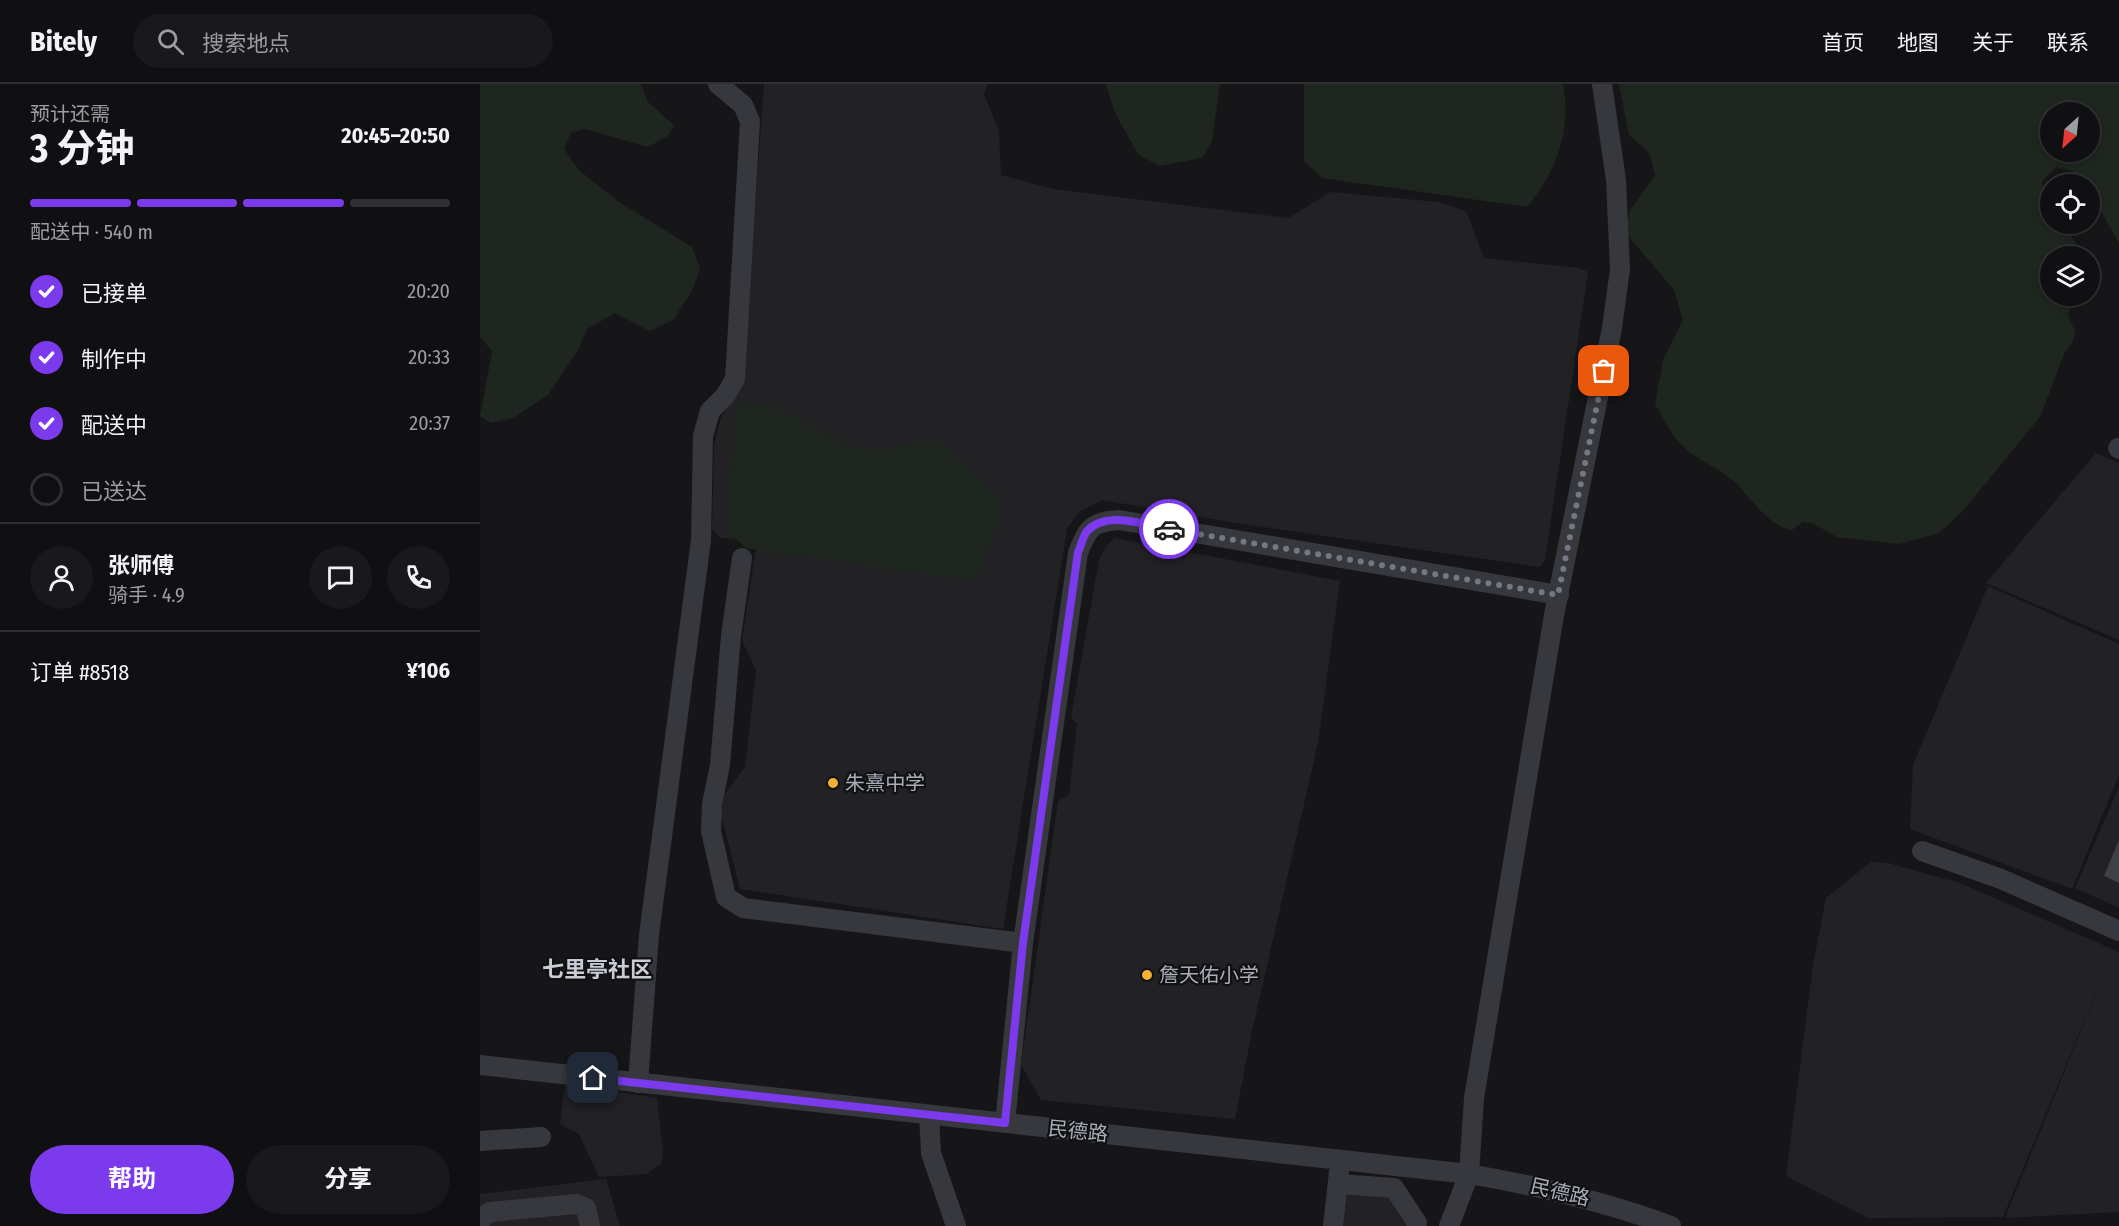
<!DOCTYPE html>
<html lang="zh">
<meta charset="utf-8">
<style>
:root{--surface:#101012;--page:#19191b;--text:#f1f3f6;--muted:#9c9d9f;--line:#303032;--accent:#7c3aed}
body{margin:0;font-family:"Fira Sans Condensed","Noto Sans SC",sans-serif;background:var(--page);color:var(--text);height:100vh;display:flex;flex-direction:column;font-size:22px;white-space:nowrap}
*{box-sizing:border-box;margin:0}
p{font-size:20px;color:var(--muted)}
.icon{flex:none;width:33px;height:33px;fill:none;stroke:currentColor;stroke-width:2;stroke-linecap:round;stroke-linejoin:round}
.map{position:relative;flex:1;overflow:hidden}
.panel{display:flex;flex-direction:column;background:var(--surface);width:480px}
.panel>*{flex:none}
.needle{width:39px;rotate:207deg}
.fabs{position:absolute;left:1560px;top:18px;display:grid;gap:12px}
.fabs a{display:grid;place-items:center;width:60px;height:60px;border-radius:50%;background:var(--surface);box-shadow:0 3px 9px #0003,0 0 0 2px var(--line);font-size:30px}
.pin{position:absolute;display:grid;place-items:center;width:51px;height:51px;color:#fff;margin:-26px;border-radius:12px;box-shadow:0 3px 9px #0006}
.courier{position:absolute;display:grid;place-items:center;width:60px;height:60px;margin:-30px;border:4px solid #7c3aed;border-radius:50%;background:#fff;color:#222;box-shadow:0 2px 8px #0007}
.overview em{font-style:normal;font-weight:700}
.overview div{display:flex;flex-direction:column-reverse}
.overview{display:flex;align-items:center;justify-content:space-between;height:102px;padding:0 30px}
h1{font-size:39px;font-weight:700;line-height:45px}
.bar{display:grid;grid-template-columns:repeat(4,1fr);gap:9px 6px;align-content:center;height:72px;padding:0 30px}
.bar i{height:8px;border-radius:4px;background:var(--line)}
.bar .on{background:var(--accent)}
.bar p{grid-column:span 4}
.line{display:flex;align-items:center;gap:15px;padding:0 30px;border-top:2px solid var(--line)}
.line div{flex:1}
.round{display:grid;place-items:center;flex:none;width:63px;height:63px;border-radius:32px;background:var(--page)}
ol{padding:0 30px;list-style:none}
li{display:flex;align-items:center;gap:18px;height:66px}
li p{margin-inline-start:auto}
li .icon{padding:6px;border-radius:50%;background:var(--accent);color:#fff;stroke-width:4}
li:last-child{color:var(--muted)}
li i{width:33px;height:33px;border:3px solid var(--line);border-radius:50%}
.action{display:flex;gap:12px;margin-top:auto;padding:12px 30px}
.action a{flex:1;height:69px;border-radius:36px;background:var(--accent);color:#fff;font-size:24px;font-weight:700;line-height:69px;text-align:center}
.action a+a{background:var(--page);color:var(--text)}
header{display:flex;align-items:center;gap:36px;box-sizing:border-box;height:84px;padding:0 30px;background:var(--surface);border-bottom:2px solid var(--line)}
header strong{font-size:28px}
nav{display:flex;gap:33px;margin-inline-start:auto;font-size:21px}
.search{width:420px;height:54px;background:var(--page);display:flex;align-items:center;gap:15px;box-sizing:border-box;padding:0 21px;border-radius:33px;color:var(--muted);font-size:22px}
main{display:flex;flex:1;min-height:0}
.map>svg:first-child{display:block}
</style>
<header>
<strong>Bitely</strong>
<div class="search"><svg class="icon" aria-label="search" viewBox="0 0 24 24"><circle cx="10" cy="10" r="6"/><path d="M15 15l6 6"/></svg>搜索地点</div>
<nav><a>首页</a><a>地图</a><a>关于</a><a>联系</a></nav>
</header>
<main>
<section class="panel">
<div class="overview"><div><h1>3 分钟</h1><p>预计还需</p></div><em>20:45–20:50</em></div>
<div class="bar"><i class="on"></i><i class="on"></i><i class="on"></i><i></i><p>配送中 · 540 m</p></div>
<ol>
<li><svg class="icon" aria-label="check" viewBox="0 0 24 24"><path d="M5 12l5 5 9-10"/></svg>已接单<p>20:20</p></li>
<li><svg class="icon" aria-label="check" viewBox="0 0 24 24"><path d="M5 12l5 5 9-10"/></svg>制作中<p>20:33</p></li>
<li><svg class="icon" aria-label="check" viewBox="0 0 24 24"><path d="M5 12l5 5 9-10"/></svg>配送中<p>20:37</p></li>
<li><i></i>已送达</li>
</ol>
<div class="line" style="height:108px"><a class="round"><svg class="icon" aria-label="person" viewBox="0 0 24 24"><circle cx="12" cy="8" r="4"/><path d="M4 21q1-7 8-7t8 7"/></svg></a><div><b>张师傅</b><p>骑手 · 4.9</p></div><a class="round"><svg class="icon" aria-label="chat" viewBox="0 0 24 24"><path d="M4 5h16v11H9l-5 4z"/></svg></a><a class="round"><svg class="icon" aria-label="phone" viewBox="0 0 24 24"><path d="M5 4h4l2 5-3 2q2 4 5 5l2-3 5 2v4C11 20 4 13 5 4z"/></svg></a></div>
<div class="line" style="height:78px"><div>订单 #8518</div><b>¥106</b></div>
<div class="action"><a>帮助</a><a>分享</a></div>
</section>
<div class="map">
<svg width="1639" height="1142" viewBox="0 0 1639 1142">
<rect width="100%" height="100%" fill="#161618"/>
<g fill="#222225">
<path d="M284,0H508L504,10L519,47L521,91L573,105L809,134L850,108L958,118L986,127L1004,174L1099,184L1108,188L1065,476L1060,483L755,439L622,416L599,428L587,445L523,845L260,805L241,731L244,711L265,683L276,586L262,557L277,456L240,454L232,445L234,361L241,333L262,303Z"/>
<path d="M1616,369L1639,379V556L1506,499Z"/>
<path d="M635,454L860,497L838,659L772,947L755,1035L561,1016L541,981L578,717L589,711L597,640L591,633L619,476L625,463Z"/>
<path d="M1508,502L1639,560V691L1592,805L1430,745L1433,681Z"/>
<path d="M1639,703V824L1595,804Z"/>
<path d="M1391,778L1408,779L1480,799L1639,868V1128L1525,1134L1632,870L1523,1133L1388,1134L1306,1092L1333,881L1346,814Z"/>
<path d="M85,1000L177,1014L183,1067L181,1080L166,1090L119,1093L99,1050L80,1040Z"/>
<path d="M126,1095L140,1142H0V1110Z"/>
<path d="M861,1108L906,1109L926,1142H858Z"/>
</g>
<g fill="#1e261f" fill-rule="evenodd">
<path d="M0,0H161L168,18L194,41L188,52L168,63L104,45L91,49L84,65L99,86L139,118L212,163L220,185L212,207L193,236L170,247L135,229L107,245L98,266L68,311L33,334L11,339L0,332L12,267L0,253Z"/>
<path d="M626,0H740L732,58L722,74L679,82L658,70L635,29Z"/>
<path d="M824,0H1083C1092,46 1076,88 1047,123L842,94L824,77Z"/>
<path d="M1139,0H1639V159L1610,108V100H1604L1592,87L1576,83L1562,98L1570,114V140H1583L1599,164L1601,172H1570V212H1597L1588,231L1595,247L1594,255L1585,268L1560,333L1482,428L1459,449L1419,460L1357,453L1332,439L1323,438L1312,446C1283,441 1269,407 1246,391C1227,378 1214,375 1197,356C1189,346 1182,332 1175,320L1183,276L1203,236L1194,206L1145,148L1150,126L1175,92L1170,70L1149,51ZM1570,28H1610V68H1570Z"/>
<path d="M269,320C294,322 313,329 334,342C346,349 358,359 371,363C404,372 427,357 458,356L520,414L523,427L498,489L490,496L473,494L266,464L251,451L248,434L254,334L260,322Z"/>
</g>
<path fill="#404145" d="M1639,756V799L1624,792Z"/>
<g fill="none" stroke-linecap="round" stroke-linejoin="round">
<g stroke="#37383d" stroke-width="20">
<path d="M1638,364L1639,365"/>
<path d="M262,474L251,552L240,681L232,720L231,747L246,813L263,824L543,859"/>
<path d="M1442,767L1521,795L1639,847"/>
<path d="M0,981L989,1090C1059,1102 1124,1117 1191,1142"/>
<path d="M158,999L169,851L221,456L223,352L230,327L245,312L255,295L270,37L263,21L238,0"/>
<path d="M449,1031L451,1069L476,1142"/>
<path d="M525,1039L543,859L598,469C608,443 612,438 639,436L1079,511"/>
<path d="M0,1057L61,1053"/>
<path d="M858,1100L914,1104L937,1139L936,1142"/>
<path d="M0,1139L3,1133L10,1128L96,1120L106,1124L110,1142"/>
<path d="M853,1142L859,1088"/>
<path d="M969,1142L989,1090L994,1014L1074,531L1132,244L1140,185L1136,96L1122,0"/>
</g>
</g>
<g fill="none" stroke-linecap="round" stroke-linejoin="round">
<path stroke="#757880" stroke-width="6" stroke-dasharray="0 10.8" d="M689,445L1078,511L1124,287"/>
<path stroke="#7c3aed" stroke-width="8" d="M113,994L525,1039L543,859L598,468C601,462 603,452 607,447C627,426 665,441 689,445"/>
</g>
<g fill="#f2b134" stroke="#111113" stroke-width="2">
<circle cx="353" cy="699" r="6"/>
<circle cx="667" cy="891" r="6"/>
</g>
<g text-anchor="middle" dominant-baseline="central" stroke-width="4.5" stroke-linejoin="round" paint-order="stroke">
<g font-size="20" fill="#a8adb8" stroke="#111113" text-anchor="start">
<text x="365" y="699">朱熹中学</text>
<text x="679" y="891">詹天佑小学</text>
</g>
<g font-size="20" fill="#a8adb8" stroke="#111113">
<text transform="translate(598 1047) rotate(6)">民德路</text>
<text transform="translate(1080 1108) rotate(13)">民德路</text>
</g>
<g font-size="22" font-weight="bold" fill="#c9ccd4" stroke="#111113">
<text x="117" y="885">七里亭社区</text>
</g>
</g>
</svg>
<div class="fabs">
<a><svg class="needle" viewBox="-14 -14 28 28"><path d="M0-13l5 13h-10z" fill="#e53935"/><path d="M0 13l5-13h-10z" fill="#9c9d9f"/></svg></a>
<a><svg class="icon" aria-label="locate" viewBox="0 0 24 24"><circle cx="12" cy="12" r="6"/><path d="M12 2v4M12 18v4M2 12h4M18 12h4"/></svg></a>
<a><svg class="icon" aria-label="layers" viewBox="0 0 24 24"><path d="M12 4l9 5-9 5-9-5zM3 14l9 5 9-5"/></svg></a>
</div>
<div class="pin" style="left:1124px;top:287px;background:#ea580c"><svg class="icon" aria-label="bag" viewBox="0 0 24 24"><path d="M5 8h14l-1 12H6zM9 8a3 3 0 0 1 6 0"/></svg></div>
<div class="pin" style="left:113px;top:994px;background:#1f2937"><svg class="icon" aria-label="home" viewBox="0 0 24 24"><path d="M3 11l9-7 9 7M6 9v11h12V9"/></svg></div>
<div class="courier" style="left:689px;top:445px"><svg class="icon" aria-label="car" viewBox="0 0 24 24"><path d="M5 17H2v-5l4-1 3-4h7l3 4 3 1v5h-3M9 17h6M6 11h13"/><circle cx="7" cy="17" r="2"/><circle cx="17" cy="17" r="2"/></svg></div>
</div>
</main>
